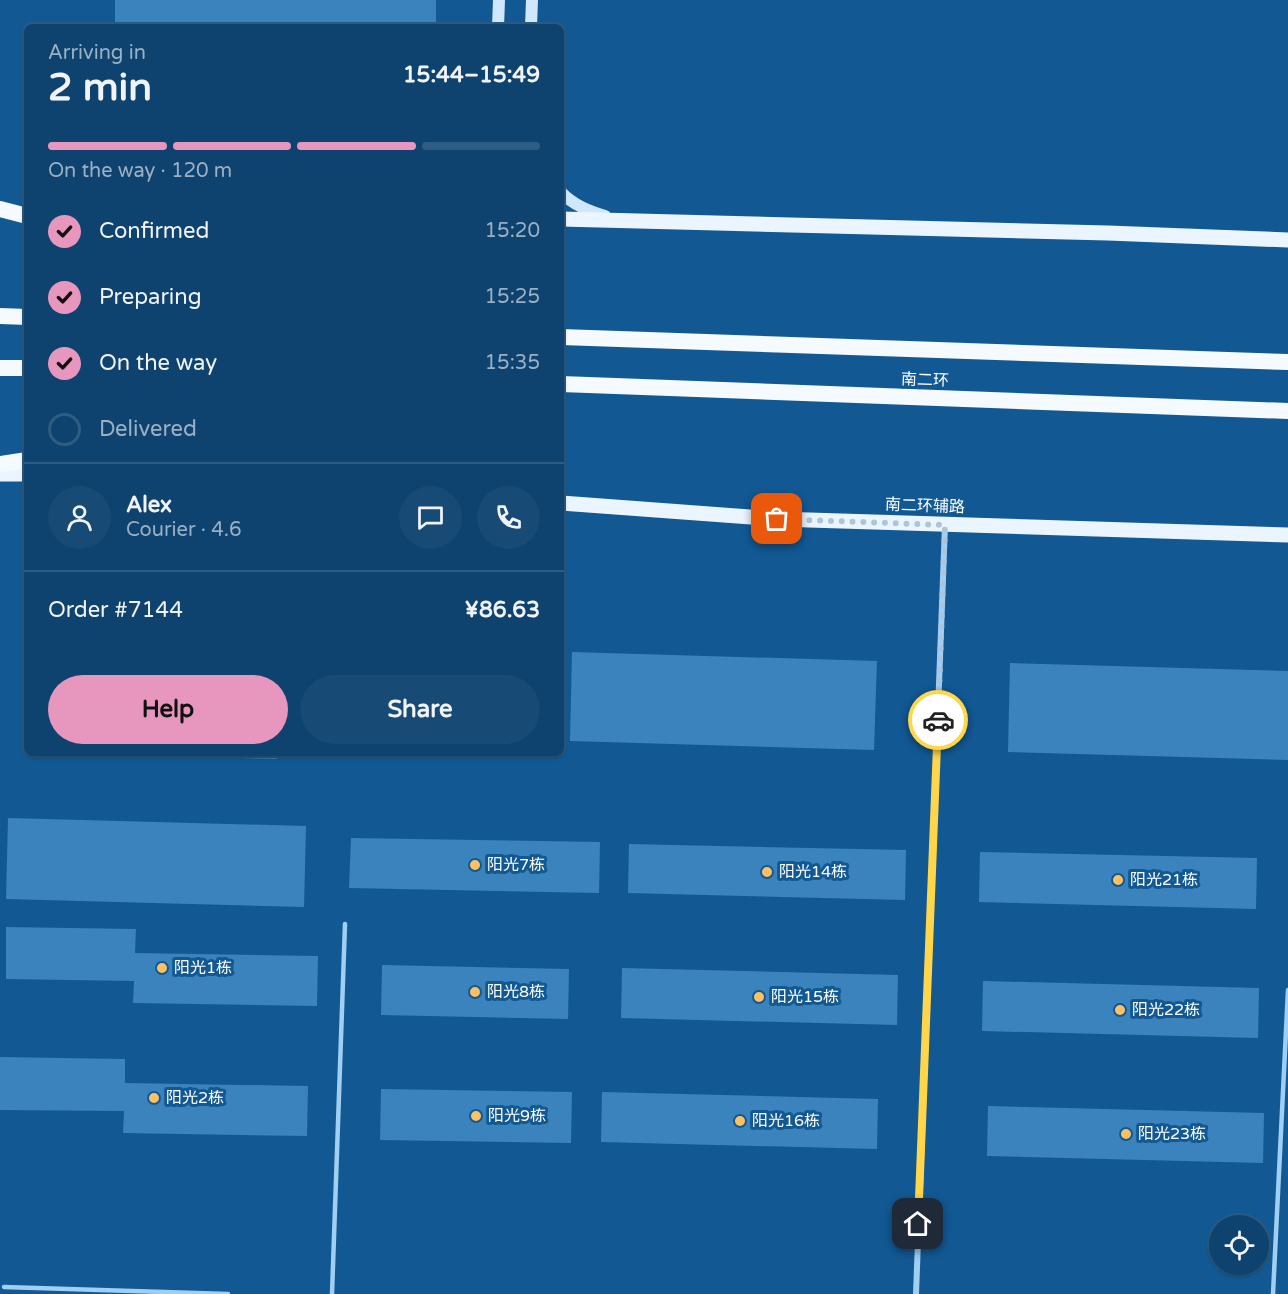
<!DOCTYPE html>
<meta charset="utf-8">
<style>
:root{--surface:#0e436f;--page:#174a74;--text:#f1f3f6;--muted:#9bb0c3;--line:#2e5c82;--accent:#e797bd}
body{margin:0;font-family:"Varela Round","Noto Sans SC",sans-serif;background:var(--page);color:var(--text);height:100vh;display:flex;flex-direction:column;font-size:22px;white-space:nowrap}
*{box-sizing:border-box;margin:0}
p{font-size:20px;color:var(--muted)}
.icon{flex:none;width:33px;height:33px;fill:none;stroke:currentColor;stroke-width:2;stroke-linecap:round;stroke-linejoin:round}
.map{position:relative;flex:1;overflow:hidden}
.details{position:absolute;left:24px;top:24px;width:540px;height:732px;display:flex;flex-direction:column;background:var(--surface);border-radius:9px;box-shadow:0 2px 4px #0004,0 0 0 2px var(--line)}
.details>*{flex:none}
.buttons{position:absolute;left:1209px;top:1215px;display:grid;gap:12px}
.buttons a{display:grid;place-items:center;width:60px;height:60px;border-radius:50%;background:var(--surface);box-shadow:0 2px 4px #0004,0 0 0 2px var(--line);font-size:30px}
.pin{position:absolute;display:grid;place-items:center;width:51px;height:51px;color:#fff;margin:-26px;border-radius:12px;box-shadow:0 3px 9px #0006}
.courier{position:absolute;display:grid;place-items:center;width:60px;height:60px;margin:-30px;border:4px solid #ffd54a;border-radius:50%;background:#fff;color:#222;box-shadow:0 2px 8px #0007}
.summary em{font-style:normal;font-weight:700}
.summary div{display:flex;flex-direction:column-reverse}
.summary{display:flex;align-items:center;justify-content:space-between;height:102px;padding:0 24px}
h1{font-size:39px;font-weight:700;line-height:45px}
.bar{display:grid;grid-template-columns:repeat(4,1fr);gap:9px 6px;align-content:center;height:72px;padding:0 24px}
.bar i{height:8px;border-radius:4px;background:var(--line)}
.bar .selected{background:var(--accent)}
.bar p{grid-column:span 4}
.line{display:flex;align-items:center;gap:15px;padding:0 24px;border-top:2px solid var(--line)}
.line div{flex:1}
.round{display:grid;place-items:center;flex:none;width:63px;height:63px;border-radius:32px;background:var(--page)}
ol{padding:0 24px;list-style:none}
li{display:flex;align-items:center;gap:18px;height:66px}
li p{margin-inline-start:auto}
li .icon{padding:6px;border-radius:50%;background:var(--accent);color:#111;stroke-width:4}
li:last-child{color:var(--muted)}
li i{width:33px;height:33px;border:3px solid var(--line);border-radius:50%}
.action{display:flex;gap:12px;margin-top:auto;padding:12px 24px}
.action a{flex:1;height:69px;border-radius:36px;background:var(--accent);color:#111;font-size:24px;font-weight:700;line-height:69px;text-align:center}
.action a+a{background:var(--page);color:var(--text)}
.map>svg:first-child{display:block}
</style>
<div class="map">
<svg width="1288" height="1294" viewBox="0 0 1288 1294">
<rect width="100%" height="100%" fill="#125994"/>
<g fill="#3a83bc">
<rect x="115" y="0" width="321" height="27"/>
<path d="M572,652L877,661L874,750L570,741Z"/>
<path d="M1010,663L1288,671V760L1008,752Z"/>
<path d="M127,753H277V759L127,755Z"/>
<path d="M8,818L306,826L304,907L6,899Z"/>
<path d="M351,838L600,842L599,893L349,888Z"/>
<path d="M629,844L906,850L905,900L628,893Z"/>
<path d="M980,852L1257,858L1256,909L979,902Z"/>
<path d="M6,927L136,929L135,953L318,956L317,1006L133,1003L134,981L6,979Z"/>
<path d="M382,965L569,969L568,1019L381,1015Z"/>
<path d="M622,968L898,975L897,1025L621,1018Z"/>
<path d="M983,981L1259,988L1258,1038L982,1031Z"/>
<path d="M0,1057L125,1059V1083L308,1086L307,1136L123,1133L124,1111L0,1110Z"/>
<path d="M381,1089L572,1092L571,1143L380,1140Z"/>
<path d="M602,1092L878,1099L877,1149L601,1142Z"/>
<path d="M988,1106L1264,1113L1263,1163L987,1156Z"/>
</g>
<g fill="none" stroke-linecap="round" stroke-linejoin="round">
<g stroke="#a0cff3" stroke-width="4.5">
<path d="M4,1287L228,1294"/>
<path d="M332,1294L345,924"/>
<path d="M1273,1294L1288,990"/>
</g>
<path stroke="#a0cff3" stroke-width="6" d="M916,1294L945,525"/>
<g stroke="#cfe8fd" stroke-width="12">
<path d="M498,27L499,0"/>
<path d="M531,27L532,0"/>
<path d="M561,192C573,205 589,211 605,216"/>
</g>
<g stroke="#ebf5ff" stroke-width="15">
<path d="M561,219L1108,233L1288,240"/>
<path d="M0,474H27"/>
<path d="M561,503L777,519L1288,535"/>
</g>
<g stroke="#f5faff" stroke-width="16">
<path d="M0,209L27,216"/>
<path d="M0,316L27,317"/>
<path d="M561,337L1288,362"/>
<path d="M0,368H27"/>
<path d="M561,384L1288,411"/>
<path d="M0,464L27,460"/>
</g>
</g>
<g fill="none" stroke-linecap="round" stroke-linejoin="round">
<path stroke="#acc5da" stroke-width="6" stroke-dasharray="0 10.8" d="M777,519L945,525L938,720"/>
<path stroke="#ffd54a" stroke-width="8" d="M918,1224L938,720"/>
</g>
<g fill="#ffc061" stroke="#125994" stroke-width="2">
<circle cx="475" cy="865" r="6"/>
<circle cx="767" cy="872" r="6"/>
<circle cx="1118" cy="880" r="6"/>
<circle cx="162" cy="968" r="6"/>
<circle cx="475" cy="992" r="6"/>
<circle cx="759" cy="997" r="6"/>
<circle cx="1120" cy="1010" r="6"/>
<circle cx="154" cy="1098" r="6"/>
<circle cx="476" cy="1116" r="6"/>
<circle cx="740" cy="1121" r="6"/>
<circle cx="1126" cy="1134" r="6"/>
</g>
<g text-anchor="middle" dominant-baseline="central" stroke-width="6" stroke-linejoin="round" paint-order="stroke">
<g font-size="16" fill="#fff" stroke="#125994">
<text transform="translate(925 380) rotate(2)">南二环</text>
<text transform="translate(925 506) rotate(2)">南二环辅路</text>
</g>
<g font-size="16" fill="#fff" stroke="#125994" text-anchor="start">
<text x="487" y="865">阳光7栋</text>
<text x="779" y="872">阳光14栋</text>
<text x="1130" y="880">阳光21栋</text>
<text x="174" y="968">阳光1栋</text>
<text x="487" y="992">阳光8栋</text>
<text x="771" y="997">阳光15栋</text>
<text x="1132" y="1010">阳光22栋</text>
<text x="166" y="1098">阳光2栋</text>
<text x="488" y="1116">阳光9栋</text>
<text x="752" y="1121">阳光16栋</text>
<text x="1138" y="1134">阳光23栋</text>
</g>
</g>
</svg>
<div class="buttons">
<a><svg class="icon" aria-label="locate" viewBox="0 0 24 24"><circle cx="12" cy="12" r="6"/><path d="M12 2v4M12 18v4M2 12h4M18 12h4"/></svg></a>
</div>
<div class="pin" style="left:777px;top:519px;background:#ea580c"><svg class="icon" aria-label="bag" viewBox="0 0 24 24"><path d="M5 8h14l-1 12H6zM9 8a3 3 0 0 1 6 0"/></svg></div>
<div class="pin" style="left:918px;top:1224px;background:#1f2937"><svg class="icon" aria-label="home" viewBox="0 0 24 24"><path d="M3 11l9-7 9 7M6 9v11h12V9"/></svg></div>
<div class="courier" style="left:938px;top:720px"><svg class="icon" aria-label="car" viewBox="0 0 24 24"><path d="M5 17H2v-5l4-1 3-4h7l3 4 3 1v5h-3M9 17h6M6 11h13"/><circle cx="7" cy="17" r="2"/><circle cx="17" cy="17" r="2"/></svg></div>
<section class="details">
<div class="summary"><div><h1>2 min</h1><p>Arriving in</p></div><em>15:44–15:49</em></div>
<div class="bar"><i class="selected"></i><i class="selected"></i><i class="selected"></i><i></i><p>On the way · 120 m</p></div>
<ol>
<li><svg class="icon" aria-label="check" viewBox="0 0 24 24"><path d="M5 12l5 5 9-10"/></svg>Confirmed<p>15:20</p></li>
<li><svg class="icon" aria-label="check" viewBox="0 0 24 24"><path d="M5 12l5 5 9-10"/></svg>Preparing<p>15:25</p></li>
<li><svg class="icon" aria-label="check" viewBox="0 0 24 24"><path d="M5 12l5 5 9-10"/></svg>On the way<p>15:35</p></li>
<li><i></i>Delivered</li>
</ol>
<div class="line" style="height:108px"><a class="round"><svg class="icon" aria-label="person" viewBox="0 0 24 24"><circle cx="12" cy="8" r="4"/><path d="M4 21q1-7 8-7t8 7"/></svg></a><div><b>Alex</b><p>Courier · 4.6</p></div><a class="round"><svg class="icon" aria-label="chat" viewBox="0 0 24 24"><path d="M4 5h16v11H9l-5 4z"/></svg></a><a class="round"><svg class="icon" aria-label="phone" viewBox="0 0 24 24"><path d="M5 4h4l2 5-3 2q2 4 5 5l2-3 5 2v4C11 20 4 13 5 4z"/></svg></a></div>
<div class="line" style="height:78px"><div>Order #7144</div><b>¥86.63</b></div>
<div class="action"><a>Help</a><a>Share</a></div>
</section>
</div>
